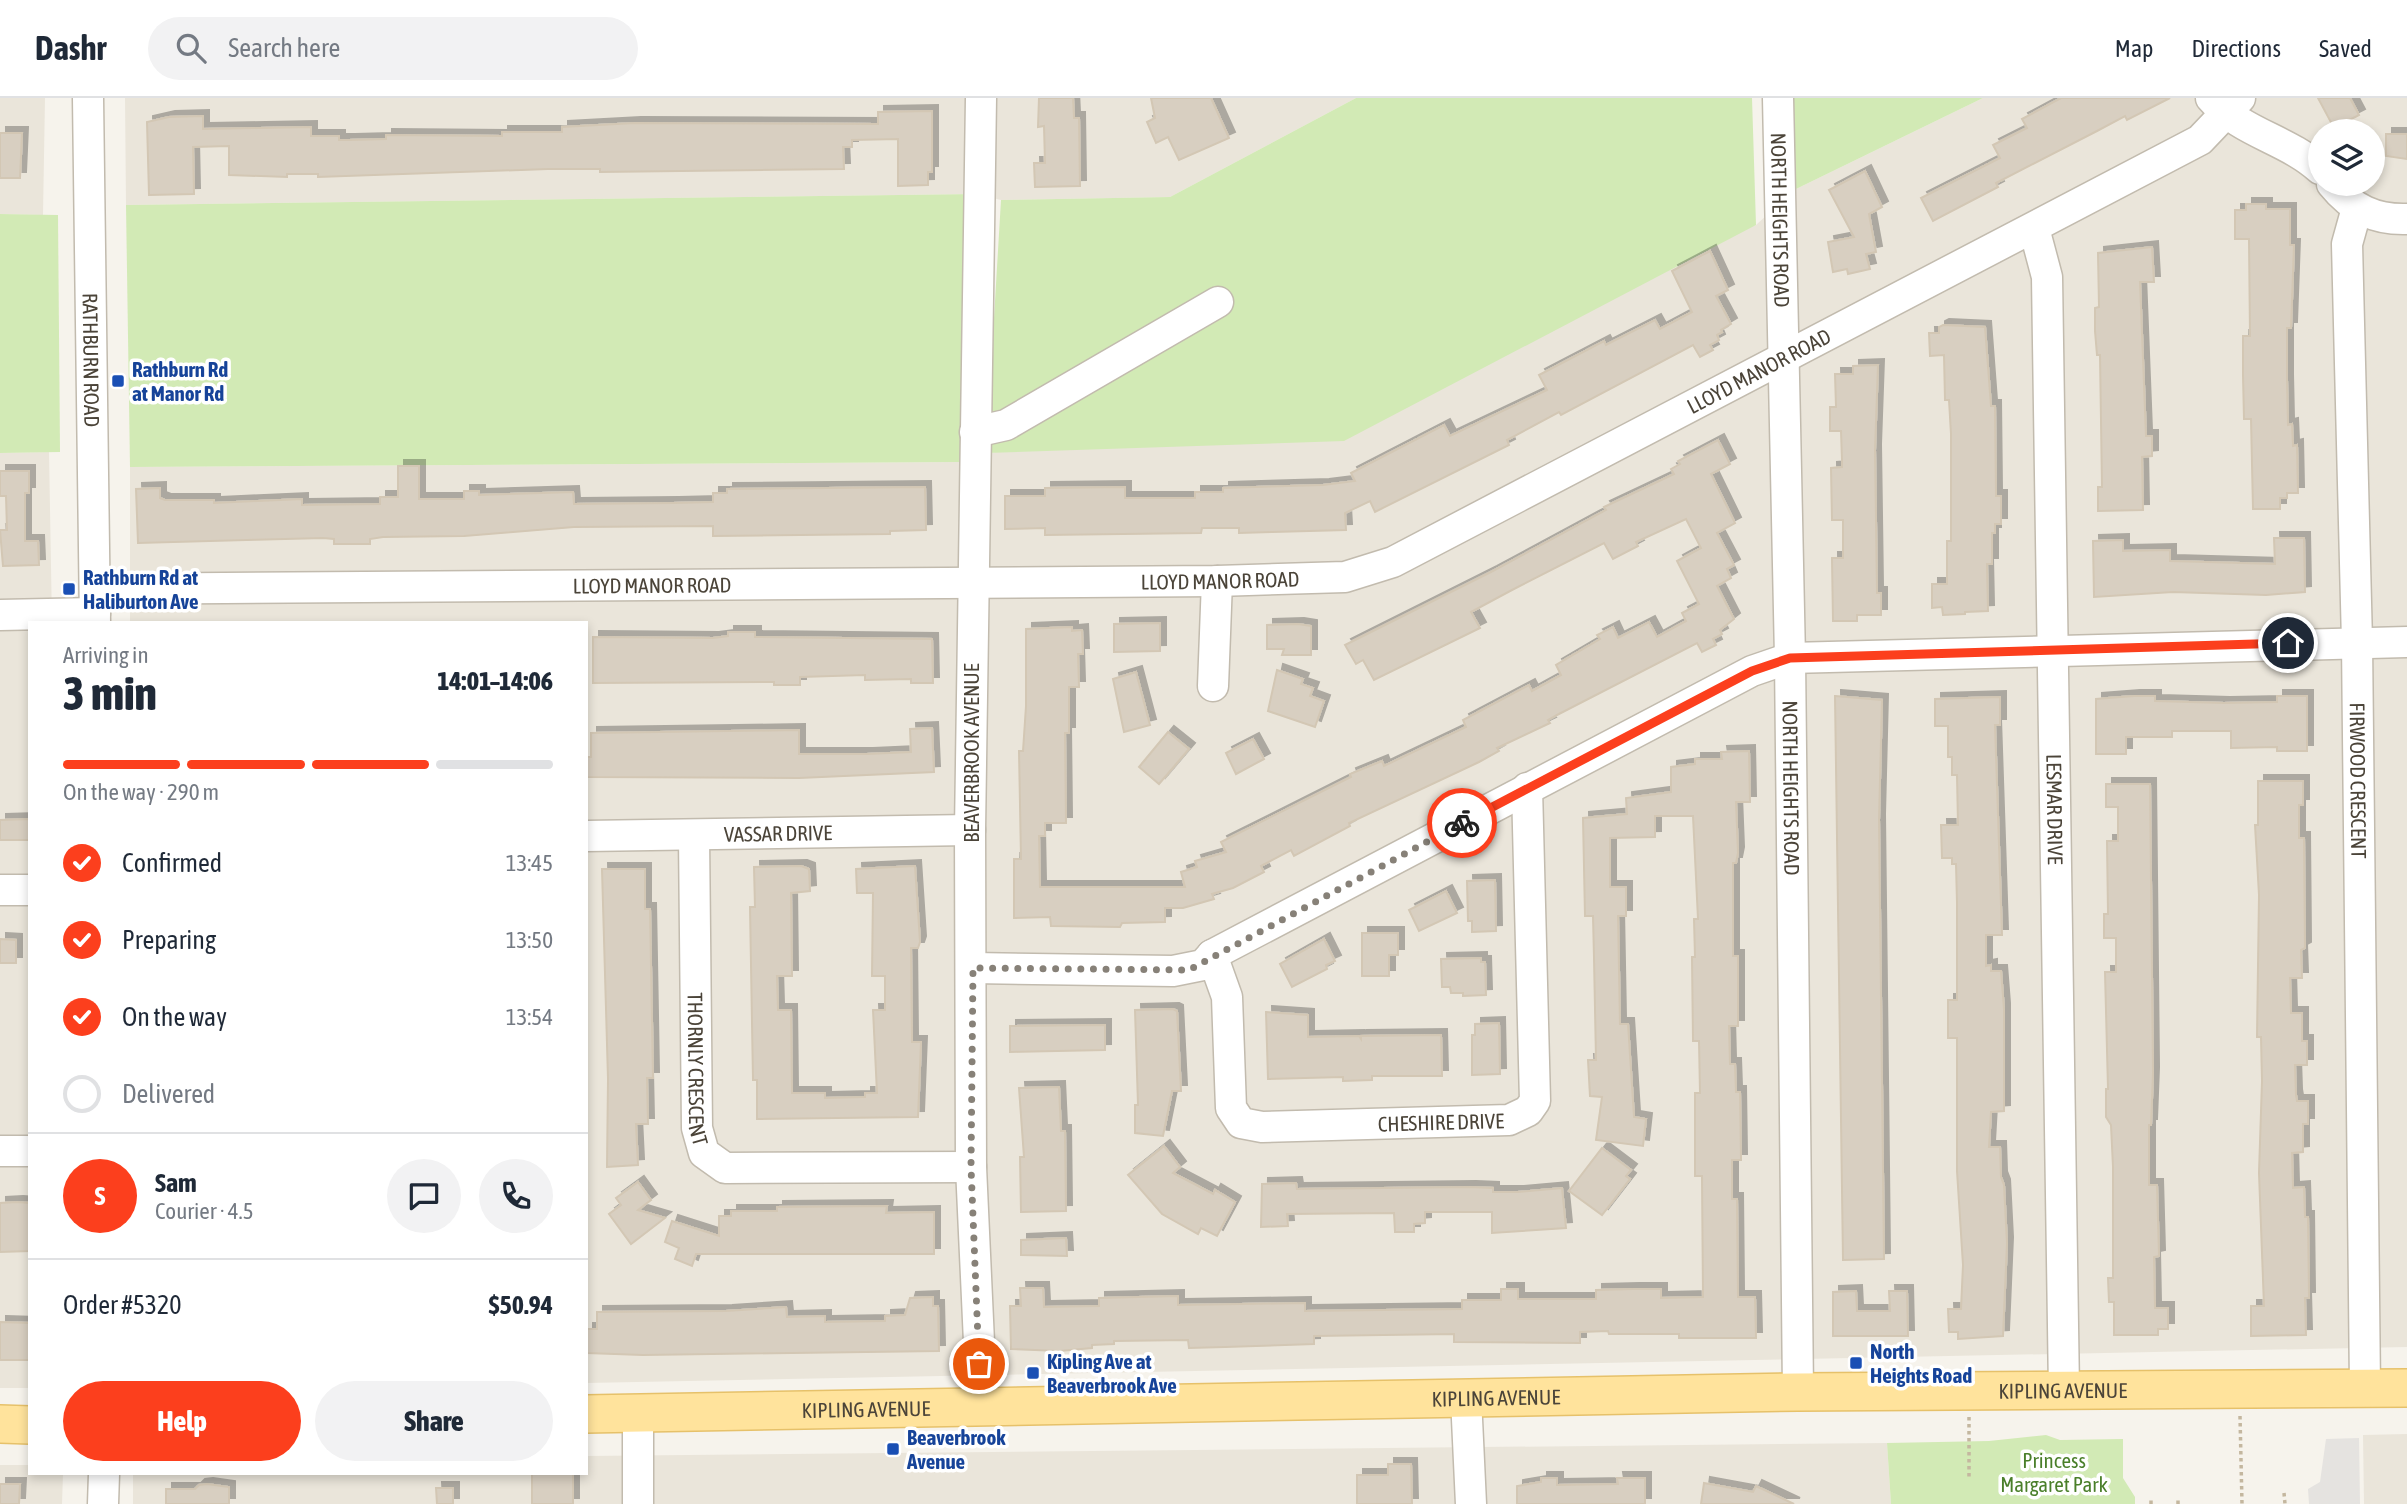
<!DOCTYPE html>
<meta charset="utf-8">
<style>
:root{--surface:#fff;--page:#f2f2f3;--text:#1f2937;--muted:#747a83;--line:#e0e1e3;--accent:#fc3f1d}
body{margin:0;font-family:"Asap Condensed",sans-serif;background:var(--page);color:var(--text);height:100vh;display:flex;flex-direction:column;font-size:26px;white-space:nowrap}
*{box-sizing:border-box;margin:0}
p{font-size:23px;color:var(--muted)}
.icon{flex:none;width:38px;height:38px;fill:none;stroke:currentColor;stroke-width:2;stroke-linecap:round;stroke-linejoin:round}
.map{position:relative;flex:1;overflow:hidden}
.sheet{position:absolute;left:28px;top:523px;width:560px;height:854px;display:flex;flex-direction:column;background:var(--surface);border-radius:0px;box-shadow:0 4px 10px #0003}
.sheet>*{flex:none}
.controls{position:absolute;left:2308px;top:21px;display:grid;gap:14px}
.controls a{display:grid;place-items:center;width:77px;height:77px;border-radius:50%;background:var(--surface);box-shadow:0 4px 10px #0003;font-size:35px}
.pin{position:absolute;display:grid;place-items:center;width:60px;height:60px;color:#fff;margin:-30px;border:4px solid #fff;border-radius:50%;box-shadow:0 2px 7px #0007}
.courier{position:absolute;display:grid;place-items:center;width:70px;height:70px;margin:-35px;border:5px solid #fc3f1d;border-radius:50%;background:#fff;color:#222;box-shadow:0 2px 9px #0007}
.overview em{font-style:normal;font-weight:800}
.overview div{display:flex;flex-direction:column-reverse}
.overview{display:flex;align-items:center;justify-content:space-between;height:119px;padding:0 35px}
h1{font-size:46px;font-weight:800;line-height:52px}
.bar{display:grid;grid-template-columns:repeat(4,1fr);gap:10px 7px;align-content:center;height:84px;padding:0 35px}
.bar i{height:9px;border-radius:5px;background:var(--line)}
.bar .on{background:var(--accent)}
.bar p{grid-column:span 4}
.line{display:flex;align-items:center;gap:18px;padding:0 35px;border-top:2px solid var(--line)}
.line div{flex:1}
.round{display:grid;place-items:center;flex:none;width:74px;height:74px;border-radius:37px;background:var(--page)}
ol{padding:0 35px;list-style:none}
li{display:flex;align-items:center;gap:21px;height:77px}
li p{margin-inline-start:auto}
li .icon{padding:7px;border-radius:50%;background:var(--accent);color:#fff;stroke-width:4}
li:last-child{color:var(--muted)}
li i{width:38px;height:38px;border:4px solid var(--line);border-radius:50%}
.action{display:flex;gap:14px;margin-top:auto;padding:14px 35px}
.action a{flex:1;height:80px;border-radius:42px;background:var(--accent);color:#fff;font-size:28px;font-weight:800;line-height:80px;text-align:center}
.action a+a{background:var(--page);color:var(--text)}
header{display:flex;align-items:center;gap:42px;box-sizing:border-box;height:98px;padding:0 35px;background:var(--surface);border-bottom:2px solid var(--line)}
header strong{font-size:33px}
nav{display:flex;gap:38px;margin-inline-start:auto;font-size:24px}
.search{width:490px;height:63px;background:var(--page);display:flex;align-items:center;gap:18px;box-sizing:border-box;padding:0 24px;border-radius:38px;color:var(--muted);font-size:26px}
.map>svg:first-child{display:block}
</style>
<header>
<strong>Dashr</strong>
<div class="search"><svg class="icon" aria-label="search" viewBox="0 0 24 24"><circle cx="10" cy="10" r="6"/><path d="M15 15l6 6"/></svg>Search here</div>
<nav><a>Map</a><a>Directions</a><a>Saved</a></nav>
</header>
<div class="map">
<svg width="2407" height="1406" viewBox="0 0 2407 1406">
<defs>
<filter id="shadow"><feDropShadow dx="6" dy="-6" stdDeviation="0" flood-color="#0004"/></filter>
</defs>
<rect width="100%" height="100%" fill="#f6f3ec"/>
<g fill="#eae5da" fill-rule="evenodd">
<path d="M0,0H45L43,117L0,116Z"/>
<path d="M125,0H1356L1170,99L1001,102L977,96L126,107Z"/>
<path d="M1983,0H2407V1249L586,1285V525H130V369L962,364L1756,127L1794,92ZM2320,33H2373V86H2320Z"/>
<path d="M49,354L52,525H30V1290H0V355Z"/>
<path d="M2407,1336V1406H2364L2363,1337Z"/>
<path d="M1887,1345L1891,1406H133V1376H586V1358Z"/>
<path d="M0,1367H30V1376H63L62,1406H0Z"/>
</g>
<g fill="#d2eab5">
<path d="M1356,0H1752L1756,127L1344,343L986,355L1001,102L1170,99Z"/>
<path d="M1791,0H1983L1794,92Z"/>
<path d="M977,96L962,364L130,369L126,107Z"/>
<path d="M0,116L58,117L60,354L0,355Z"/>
<path d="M2046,1337L2060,1342L2123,1341V1380L2135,1399V1406H1891L1887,1345L1989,1343Z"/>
</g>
<path fill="#e5e3e0" d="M2359,1340L2360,1406H2309L2308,1391L2320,1384L2326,1341Z"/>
<g fill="#d8cfc1" stroke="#d3c7b4" stroke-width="2" filter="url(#shadow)">
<path d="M1039,0H1073L1074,20H1079L1080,88L1035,89L1034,65H1045L1044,28L1038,29Z"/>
<path d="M1151,0H1211L1229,40L1179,62L1168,39L1156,45L1147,24L1155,20Z"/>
<path d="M2061,0H2170L2127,22L2125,18L2097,33L1996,85L1998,89L1933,123L1921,100L2000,60L1993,47L2027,30L2022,21Z"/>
<path d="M2318,0H2350L2359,17L2334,30Z"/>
<path d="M932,13V74H928V87L898,88V41L852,42V49H843L844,71L600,74V71H548L318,79V76H287V79L229,77V48L193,49L194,96L149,97L147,24L169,19L203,18V31L311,29V38H339V42H349L386,41V37L502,38V34H562V29L635,25L878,26V14Z"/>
<path d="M0,35H22L20,80H0Z"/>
<path d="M2386,36H2407V61L2386,58Z"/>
<path d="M1865,73L1882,109L1869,116L1876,154L1866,156L1870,171L1848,176L1847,171L1833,174L1828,144L1854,139L1829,92Z"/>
<path d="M2246,106H2266V111H2290V147H2294L2291,230H2287V282L2288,327L2292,326L2293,348L2297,347L2298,395H2287V400H2280V411H2253L2251,321H2244L2243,277V238H2250L2249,141H2235V112H2246Z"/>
<path d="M2152,149L2154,184H2140L2146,338H2152V358L2142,359L2143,412L2098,413V389H2102L2100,257H2097L2095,233V210L2099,209L2098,155Z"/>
<path d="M1710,153L1728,192L1716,198L1731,226L1721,232L1722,234L1717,237L1719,242L1710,247L1713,252L1700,259L1693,247L1561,317L1559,314L1507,342L1509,347L1375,414L1370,403L1345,415L1346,432L1239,435V430H1202L1201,435L1045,437V430L1005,431V398H1045V390L1125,389V400H1195V394H1223V390L1323,387L1355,383L1351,375L1444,327L1450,338L1547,292L1539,277L1604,243L1606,247L1655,222L1660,231L1692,214L1672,173Z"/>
<path d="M1943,227L1985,229L1991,308H1995L1996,398H2001V426H1995V435H1992V466H1987L1988,513L1965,514V516L1943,517L1942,509L1932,510V486H1947V443H1951V336L1949,302H1945L1944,257L1930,258L1929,235H1939V229Z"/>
<path d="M1878,267L1875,352L1877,495H1881V517H1857V523H1833L1832,460H1843V422H1832L1831,370L1842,369V363L1841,333H1830V309H1836L1835,276H1853V268Z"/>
<path d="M1718,342L1730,366L1711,376L1735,425L1717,435L1734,467L1727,471L1731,480L1717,488L1734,521L1720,532L1722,536L1713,541L1716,547L1702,554L1697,545L1557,617L1548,622L1550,625L1497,650L1499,653L1479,664L1349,725L1350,728L1294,758L1291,752L1261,768L1264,774L1233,790L1212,796L1214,801L1183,810H1165V824L1122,825L1120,829L1051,828L1050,819L1014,820V761H1021L1019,653H1023L1026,608V531L1072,529V533L1082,532L1083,556H1078L1079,589H1069V635H1065L1066,725H1045V738H1039L1040,789H1185L1181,774L1197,769L1195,763L1226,754L1221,744L1351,679L1350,676L1382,663L1384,668L1466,629L1463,622L1529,587L1532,593L1561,577L1556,567L1600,541L1597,537L1613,529L1618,540L1649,524L1657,539L1686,523L1682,515L1699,506L1677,463L1701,450L1686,421L1636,444L1638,448L1613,461L1604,445L1512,492L1471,514L1480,530L1374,582L1363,562L1356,566L1345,547L1491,474L1606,412L1604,409L1674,376L1671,371L1680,366L1678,363Z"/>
<path d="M398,368H419V401H464V393H479V397L573,394L574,406L673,405L713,404V395H727V391L925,389L926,432L890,433V436L713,438V428L574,429L464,438L383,439L370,441V446H334V441L323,440L138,445L136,391L160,390V400L165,402H214V405L302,401V407L380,406V399H398Z"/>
<path d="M0,373H29V395H25V443H38L39,467L3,468L0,432H7L6,398H0Z"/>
<path d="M2274,440H2304L2305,494L2266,497L2173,494L2094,499L2093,443L2123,442V453L2170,452V463L2275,466Z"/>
<path d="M1160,525V553L1114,554V526Z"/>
<path d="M1298,526L1311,528V557H1282L1284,551H1267V527Z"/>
<path d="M728,534H755V539L932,541L933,585H911V581L865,582V577L800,579V587H774V584L593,585V539L713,540L728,538Z"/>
<path d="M1277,572L1303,581L1301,586L1313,590L1310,598L1324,603L1315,629L1268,613Z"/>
<path d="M1136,574L1150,627L1124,634L1113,581Z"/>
<path d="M1835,598L1882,602L1879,722L1884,1161L1843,1162Z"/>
<path d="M2134,598H2155V603L2224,605L2277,604V598H2307V653H2277V649L2231,650V633H2172V639H2126V656H2096V601Z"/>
<path d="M2000,599V627H1995L2002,837H1986V868L1991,867V873H2001L2004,911V1013L1991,1014L1989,1049H2000L2001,1079L2004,1087L2007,1145L2003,1238L1958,1241V1234H1949L1948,1211H1961L1963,1167L1957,1073V940H1948V902H1957V805L1956,766H1952V760H1942L1941,727H1958L1957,677H1952V659H1948V628H1935V601Z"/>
<path d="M932,630L934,674L799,680L586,679V659H591V635L799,632V656H867L911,654L910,631Z"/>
<path d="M1168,634L1189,651L1159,686L1139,669Z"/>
<path d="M1253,641L1264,661L1236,676L1226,655Z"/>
<path d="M1749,653L1750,704H1736L1738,755L1736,765H1733V858H1738V928H1729L1730,966H1735L1736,994H1740L1741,1062H1732V1101H1737L1738,1199H1755L1756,1240H1679V1236H1609L1608,1233L1580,1234V1245L1454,1244V1236L1314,1238V1246L1225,1249L1189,1250L1188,1242L1114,1243V1246L1092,1247V1250L1059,1253L1011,1251L1010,1208H1021L1020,1190H1043L1044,1209L1099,1208V1200L1178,1198V1207L1305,1205V1213L1462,1211V1202H1501V1191H1518V1201H1596V1192L1633,1191H1661V1200L1703,1199L1702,1078H1695V995H1700L1699,943H1693L1692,859H1695L1694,821H1698L1693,718H1655V739L1610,740V789H1626V818H1618L1620,926H1628L1634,1019L1646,1021L1643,1048L1596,1042L1602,999L1590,998L1588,962H1596L1594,860L1593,818H1585L1583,720L1627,716L1626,700L1671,694V669L1695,666V661H1722L1721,654Z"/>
<path d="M2258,683H2303V707H2299V740H2304L2305,850L2301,852L2302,880H2290L2291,915H2302V943H2307V967H2295L2296,997L2297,1003H2308V1026H2303V1054L2292,1055L2293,1090L2304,1089L2305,1119H2308L2309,1200H2305L2306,1237L2251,1238V1208H2264L2259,1075L2262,983L2261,939H2257L2259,797L2255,727H2258Z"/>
<path d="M2106,686H2150L2153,975L2151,1027H2149V1087H2157L2159,1158L2154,1159L2155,1210H2168V1231H2158V1237H2114V1204H2109L2108,1180H2113V1069L2111,1027L2106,1019V991H2108L2105,874H2116V840H2104V816H2108L2107,743H2118V709H2106Z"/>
<path d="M30,721V742H0V722Z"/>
<path d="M801,768L809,771L810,793L791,795L792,878H777L778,912H791L792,995H825V1000L865,999V995H877L873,912H885V878H872L873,795H857L856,771L915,768L920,844L918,850H911L912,944H921L918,1019L757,1021V982H753L750,809H755L754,769Z"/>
<path d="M602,771H645V811H650L653,980H647L648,1026H636L638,1067L607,1069L608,981Z"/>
<path d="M1495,782L1496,833L1472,834V823H1468L1467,783Z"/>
<path d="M1446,793L1457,815L1419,833L1409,812Z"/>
<path d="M1362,835H1398V857H1389V878H1362Z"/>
<path d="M0,841L16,842V865H0Z"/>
<path d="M1324,841L1335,863L1326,867L1327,871L1292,889L1280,866Z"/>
<path d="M1481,860V864H1485L1486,897L1463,898V895H1451L1450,889H1442L1441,861Z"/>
<path d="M1173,911L1177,913L1181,993H1172L1163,1038L1135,1035V1007H1138L1135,912Z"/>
<path d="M1266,914L1308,917V939L1359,938L1361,941V938L1441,937L1442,978H1372V982L1343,983V979L1268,981Z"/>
<path d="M1499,925L1500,976L1472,977V937H1475V926Z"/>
<path d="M1105,927V952L1010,954V928Z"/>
<path d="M1059,989L1061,1033H1065L1066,1113L1021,1114L1020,1059H1024L1019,990Z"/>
<path d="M1164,1048L1180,1069L1173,1075L1213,1096L1215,1092L1235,1104L1217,1138L1201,1130L1198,1136L1162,1116L1128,1077Z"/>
<path d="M1602,1050L1631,1072L1626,1078L1630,1081L1602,1117L1569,1093Z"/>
<path d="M638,1084L651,1102L638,1112L665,1120L631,1146L609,1116L621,1107L616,1100Z"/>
<path d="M1296,1085L1297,1091L1470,1089L1493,1090V1094H1518L1562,1090L1566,1130L1492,1135V1114H1425V1125L1414,1126V1134H1395L1394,1115L1287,1116L1288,1128L1261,1129L1262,1086Z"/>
<path d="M17,1104L30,1105V1153L0,1154V1105Z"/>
<path d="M887,1108L886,1115L934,1114V1156H696L692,1168L675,1161L679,1150L665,1144L672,1123L719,1138V1118H731V1113H777V1109Z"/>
<path d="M1066,1140L1067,1158L1021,1157V1142Z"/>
<path d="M1856,1193L1857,1213H1890L1889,1193H1907L1908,1238H1833V1194Z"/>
<path d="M933,1199V1208H938L939,1253L643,1257L587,1255V1231H597V1214L726,1213L786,1209L787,1219L825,1218V1224L885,1223V1218L905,1217L910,1200Z"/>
<path d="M0,1224L30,1225V1262H0Z"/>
<path d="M1388,1366H1411L1412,1406H1357V1377H1388Z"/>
<rect x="532" y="1376" width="41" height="30"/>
<path d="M1541,1380H1557V1387L1618,1386L1617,1380H1645V1406H1517V1388L1541,1384Z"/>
<path d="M1704,1385L1753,1394L1756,1388L1794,1406H1701Z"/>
<path d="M0,1386H20L19,1406H0Z"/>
<path d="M207,1386L229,1389V1406H166V1391H195L199,1387Z"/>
<path d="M436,1390H453V1406H437Z"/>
</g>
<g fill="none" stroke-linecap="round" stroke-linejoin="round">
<g stroke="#c2bbae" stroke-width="33">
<g id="minor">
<path id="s1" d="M88,0L95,525"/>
<path d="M981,0L970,732L971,1069L982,1310"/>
<path id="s2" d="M1778,0L1790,560L1798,1294"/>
<path d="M2211,0C2241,35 2287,41 2320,71"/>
<path d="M2332,86C2352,111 2375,122 2407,121"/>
<path id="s3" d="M2357,110L2347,146L2357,544L2365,1290"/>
<path id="s4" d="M2034,130L2047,179L2064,1293"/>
<path d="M975,334L1006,327L1218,204"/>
<path id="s5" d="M96,491L1217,483L1345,479L1393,464L2200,42L2240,0"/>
<path d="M0,517L95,515"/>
<path d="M1213,588L1217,483"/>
<path id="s6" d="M586,738L970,732"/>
<path id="s7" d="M694,738L697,1030L704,1055L725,1070L971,1069"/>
<path d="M0,792H30"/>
<path id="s8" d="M1212,857L1227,899L1231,1010L1241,1025L1262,1029L1509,1022L1528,1013L1535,1003L1527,690"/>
<path d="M973,870L1173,873L1203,867L1212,857L1752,573L1790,560L2407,544"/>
<path d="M0,1053H30"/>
<path d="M1466,1300L1471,1406"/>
<path d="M103,1406L104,1376"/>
<path d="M638,1406V1315"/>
</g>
</g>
<g stroke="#e6c16a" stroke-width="40">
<g id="major">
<path id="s9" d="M586,1316L1798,1294L2407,1290"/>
<path d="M0,1326L30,1327"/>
</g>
</g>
<g stroke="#c4b79f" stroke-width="3.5" stroke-dasharray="3.5 3.5" stroke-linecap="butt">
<path d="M2240,1318L2242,1406"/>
<path d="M1969,1319V1380"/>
<path d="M2284,1395L2285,1406"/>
<path d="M2151,1406V1400"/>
<path d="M2178,1406V1399"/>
</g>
<use href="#minor" stroke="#fff" stroke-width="30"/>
<use href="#major" stroke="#ffe39c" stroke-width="37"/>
</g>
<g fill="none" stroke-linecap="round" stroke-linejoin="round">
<path stroke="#878178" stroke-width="7" stroke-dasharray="0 12.6" d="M979,1266L971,1069L973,870L1189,872L1462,725"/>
<path stroke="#fc3f1d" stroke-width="9" d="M1462,725L1752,573L1790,560L2288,545"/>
</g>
<g fill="#1a4fb4" stroke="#fff" stroke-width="2.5">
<rect x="111" y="276" width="14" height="14" rx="3.5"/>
<rect x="62" y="484" width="14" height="14" rx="3.5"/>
<rect x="1849" y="1258" width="14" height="14" rx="3.5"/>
<rect x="1026" y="1268" width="14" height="14" rx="3.5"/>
<rect x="886" y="1344" width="14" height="14" rx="3.5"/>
</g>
<g text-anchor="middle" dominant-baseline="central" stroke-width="7" stroke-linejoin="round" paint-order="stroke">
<g font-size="21" fill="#4b4439" stroke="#fff">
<text stroke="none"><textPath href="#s2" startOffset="122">NORTH HEIGHTS ROAD</textPath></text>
<text stroke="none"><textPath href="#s1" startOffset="262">RATHBURN ROAD</textPath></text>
<text stroke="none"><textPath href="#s5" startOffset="1712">LLOYD MANOR ROAD</textPath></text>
<text stroke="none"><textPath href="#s5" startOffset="1124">LLOYD MANOR ROAD</textPath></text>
<text stroke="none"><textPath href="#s5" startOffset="556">LLOYD MANOR ROAD</textPath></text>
<text transform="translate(971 655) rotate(-90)">BEAVERBROOK AVENUE</text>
<text stroke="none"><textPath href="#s3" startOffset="574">FIRWOOD CRESCENT</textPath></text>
<text stroke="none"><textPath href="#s2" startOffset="690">NORTH HEIGHTS ROAD</textPath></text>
<text stroke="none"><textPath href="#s4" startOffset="583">LESMAR DRIVE</textPath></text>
<text stroke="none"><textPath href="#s6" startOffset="192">VASSAR DRIVE</textPath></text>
<text stroke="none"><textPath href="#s7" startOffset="233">THORNLY CRESCENT</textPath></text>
<text stroke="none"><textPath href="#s8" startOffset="374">CHESHIRE DRIVE</textPath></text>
<text stroke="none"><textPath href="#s9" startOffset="1477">KIPLING AVENUE</textPath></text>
<text stroke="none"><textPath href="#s9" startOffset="910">KIPLING AVENUE</textPath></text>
<text stroke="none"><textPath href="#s9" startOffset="280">KIPLING AVENUE</textPath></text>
</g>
<g font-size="21" font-weight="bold" fill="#164399" stroke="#fff" text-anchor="start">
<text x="132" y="271">Rathburn Rd<tspan x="132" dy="24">at Manor Rd</tspan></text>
<text x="83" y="479">Rathburn Rd at<tspan x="83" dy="24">Haliburton Ave</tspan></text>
<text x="1870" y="1253">North<tspan x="1870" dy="24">Heights Road</tspan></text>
<text x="1047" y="1263">Kipling Ave at<tspan x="1047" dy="24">Beaverbrook Ave</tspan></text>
<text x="907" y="1339">Beaverbrook<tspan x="907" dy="24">Avenue</tspan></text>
</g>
<g font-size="21" fill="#4a7f2a" stroke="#fff">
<text x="2054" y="1362">Princess<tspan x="2054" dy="24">Margaret Park</tspan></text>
</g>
</g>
</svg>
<div class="controls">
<a><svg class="icon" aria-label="layers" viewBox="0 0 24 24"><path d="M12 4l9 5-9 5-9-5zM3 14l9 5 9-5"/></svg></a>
</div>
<div class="pin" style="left:979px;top:1266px;background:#ea580c"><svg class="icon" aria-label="bag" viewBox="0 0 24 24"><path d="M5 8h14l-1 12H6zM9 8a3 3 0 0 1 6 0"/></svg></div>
<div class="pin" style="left:2288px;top:545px;background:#1f2937"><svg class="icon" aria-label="home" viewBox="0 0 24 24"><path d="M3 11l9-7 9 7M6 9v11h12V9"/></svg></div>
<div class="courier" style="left:1462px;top:725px"><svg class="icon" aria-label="bike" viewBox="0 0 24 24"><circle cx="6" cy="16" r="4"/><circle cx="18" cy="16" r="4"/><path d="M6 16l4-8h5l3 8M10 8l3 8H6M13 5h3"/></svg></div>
<section class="sheet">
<div class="overview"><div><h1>3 min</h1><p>Arriving in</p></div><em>14:01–14:06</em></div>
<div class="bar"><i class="on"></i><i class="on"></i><i class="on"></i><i></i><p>On the way · 290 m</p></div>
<ol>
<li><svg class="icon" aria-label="check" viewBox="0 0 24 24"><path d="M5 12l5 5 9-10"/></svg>Confirmed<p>13:45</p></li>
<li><svg class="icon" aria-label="check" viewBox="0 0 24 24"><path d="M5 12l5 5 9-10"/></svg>Preparing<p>13:50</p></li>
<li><svg class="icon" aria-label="check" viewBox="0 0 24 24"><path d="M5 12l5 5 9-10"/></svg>On the way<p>13:54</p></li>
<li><i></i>Delivered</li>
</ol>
<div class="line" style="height:126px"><b class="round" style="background:var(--accent);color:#fff">S</b><div><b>Sam</b><p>Courier · 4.5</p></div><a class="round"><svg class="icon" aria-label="chat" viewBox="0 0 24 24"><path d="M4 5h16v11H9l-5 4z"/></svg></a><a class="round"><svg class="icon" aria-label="phone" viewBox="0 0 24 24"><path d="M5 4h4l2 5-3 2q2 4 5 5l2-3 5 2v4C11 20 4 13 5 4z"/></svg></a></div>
<div class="line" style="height:91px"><div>Order #5320</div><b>$50.94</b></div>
<div class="action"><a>Help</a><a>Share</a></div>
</section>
</div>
